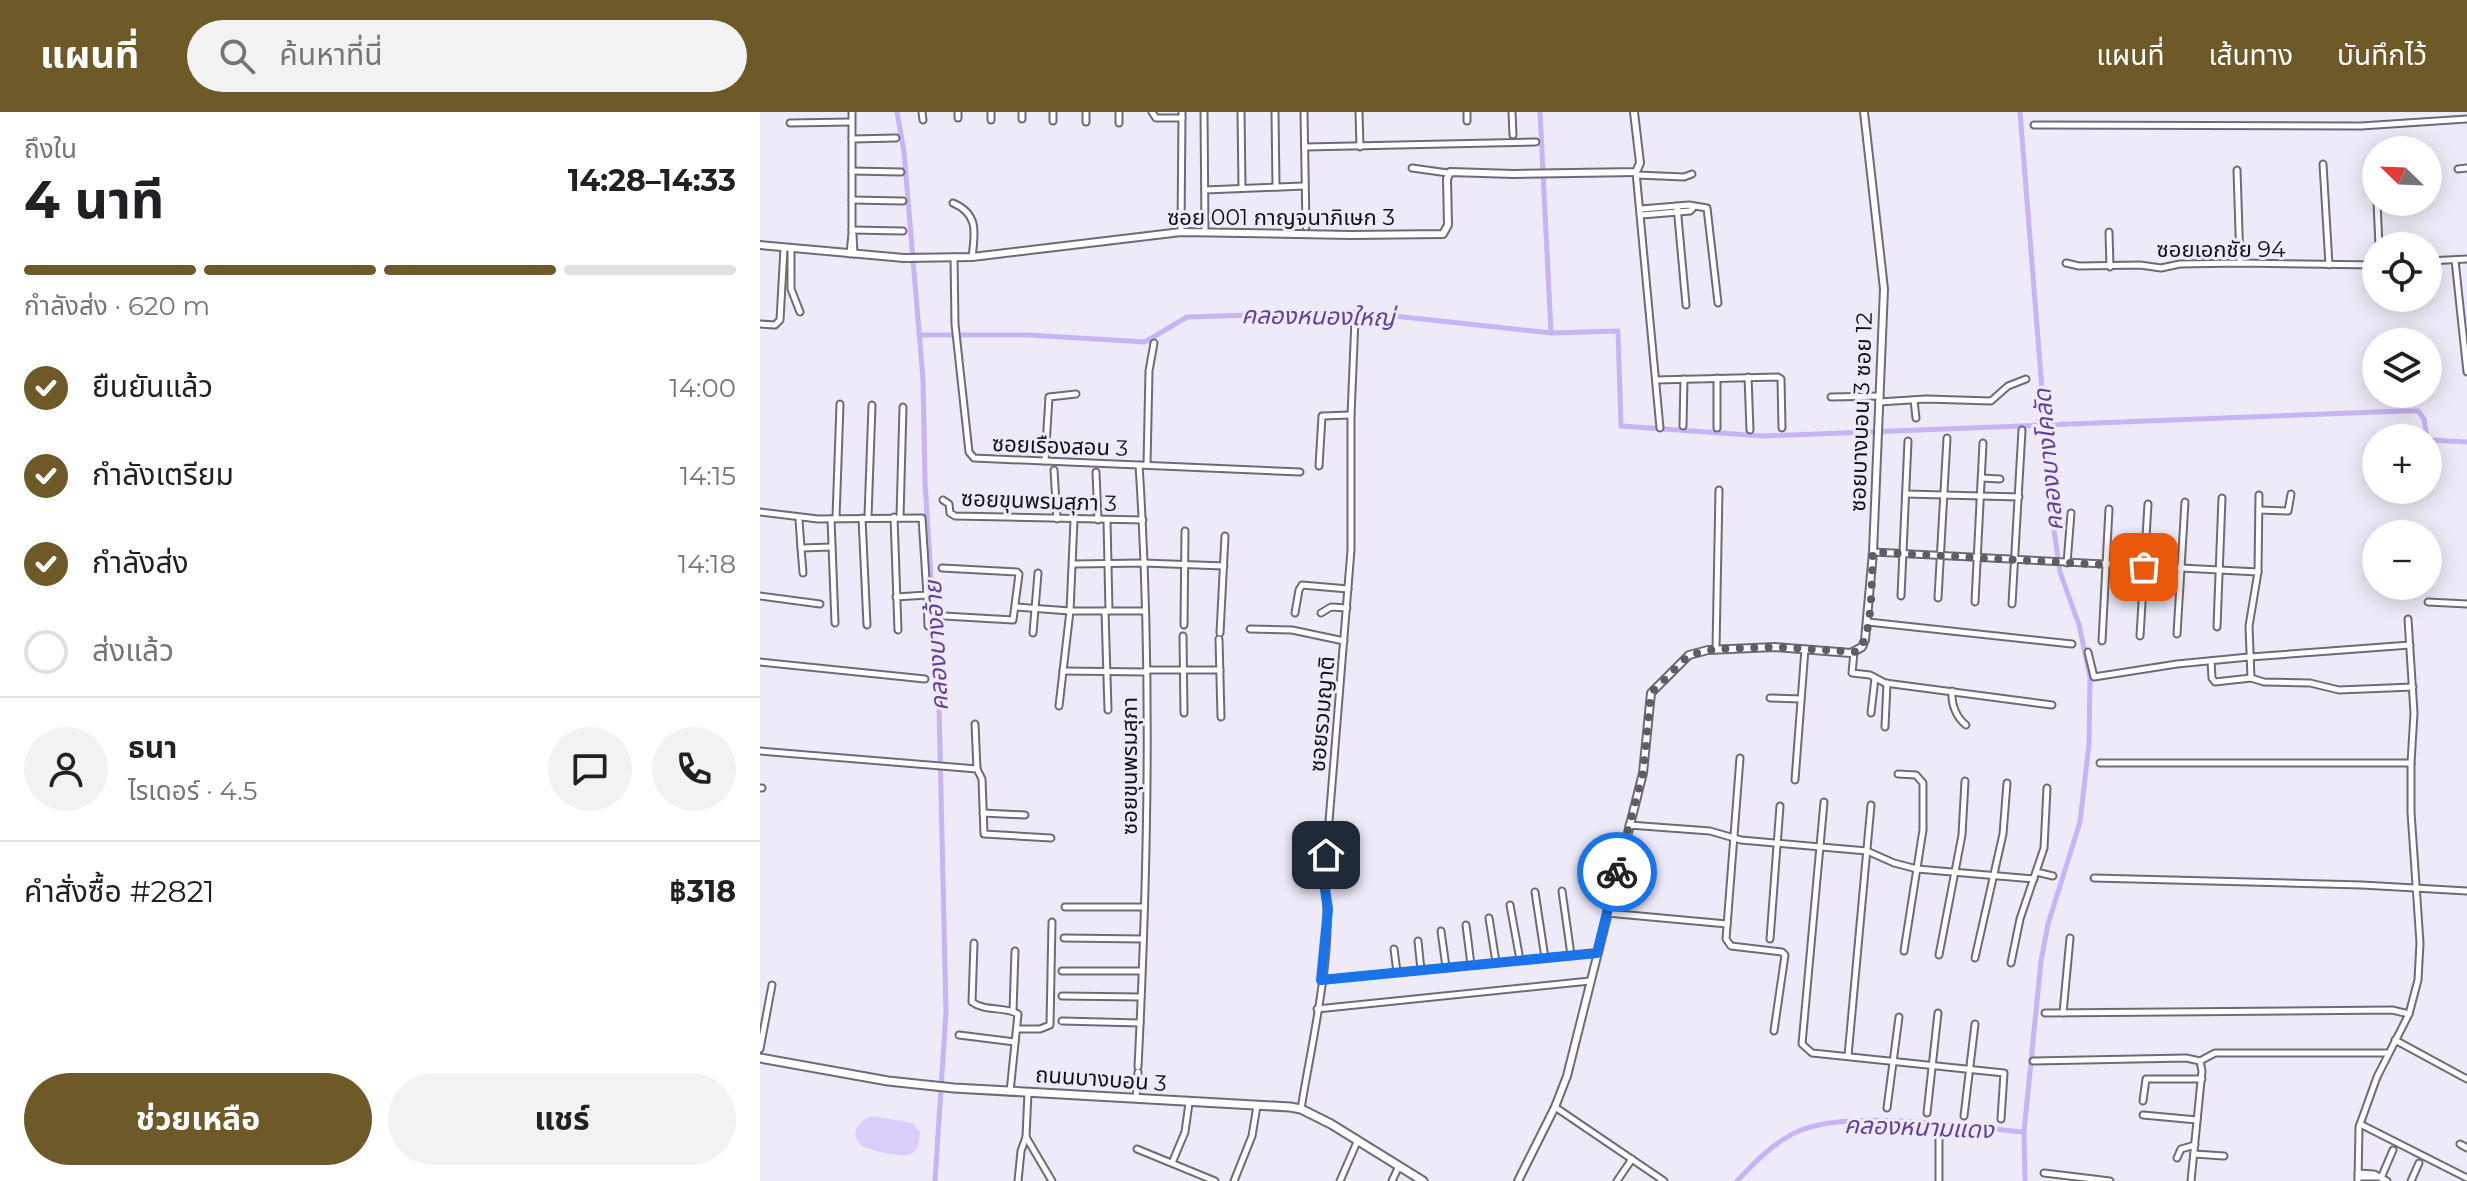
<!DOCTYPE html>
<html lang="th">
<meta charset="utf-8">
<style>
:root{--surface:#fff;--page:#f2f2f2;--text:#202124;--muted:#757577;--line:#e0e0e0;--accent:#6d5a28}
body{margin:0;font-family:Montserrat,"Noto Sans Thai",sans-serif;background:var(--page);color:var(--text);height:100vh;display:flex;flex-direction:column;font-size:30px;white-space:nowrap}
*{box-sizing:border-box;margin:0}
p{font-size:26px;color:var(--muted)}
.icon{flex:none;width:44px;height:44px;fill:none;stroke:currentColor;stroke-width:2;stroke-linecap:round;stroke-linejoin:round}
.map{position:relative;flex:1;overflow:hidden}
.drawer{display:flex;flex-direction:column;background:var(--surface);width:760px}
.drawer>*{flex:none}
.needle{width:52px;rotate:293deg}
.tools{position:absolute;left:1602px;top:24px;display:grid;gap:16px}
.tools a{display:grid;place-items:center;width:80px;height:80px;border-radius:50%;background:var(--surface);box-shadow:0 4px 20px #0003;font-size:40px}
.pin{position:absolute;display:grid;place-items:center;width:68px;height:68px;color:#fff;margin:-34px;border-radius:16px;box-shadow:0 4px 12px #0006}
.courier{position:absolute;display:grid;place-items:center;width:80px;height:80px;margin:-40px;border:6px solid #1a73e8;border-radius:50%;background:#fff;color:#222;box-shadow:0 2px 10px #0007}
.head em{font-style:normal;font-weight:700}
.head div{display:flex;flex-direction:column-reverse}
.head{display:flex;align-items:center;justify-content:space-between;height:136px;padding:0 24px}
h1{font-size:52px;font-weight:700;line-height:60px}
.bar{display:grid;grid-template-columns:repeat(4,1fr);gap:12px 8px;align-content:center;height:96px;padding:0 24px}
.bar i{height:10px;border-radius:6px;background:var(--line)}
.bar .active{background:var(--accent)}
.bar p{grid-column:span 4}
.line{display:flex;align-items:center;gap:20px;padding:0 24px;border-top:2px solid var(--line)}
.line div{flex:1}
.round{display:grid;place-items:center;flex:none;width:84px;height:84px;border-radius:42px;background:var(--page)}
ol{padding:0 24px;list-style:none}
li{display:flex;align-items:center;gap:24px;height:88px}
li p{margin-inline-start:auto}
li .icon{padding:8px;border-radius:50%;background:var(--accent);color:#fff;stroke-width:4}
li:last-child{color:var(--muted)}
li i{width:44px;height:44px;border:4px solid var(--line);border-radius:50%}
.primary-button{display:flex;gap:16px;margin-top:auto;padding:16px 24px}
.primary-button a{flex:1;height:92px;border-radius:48px;background:var(--accent);color:#fff;font-size:32px;font-weight:700;line-height:92px;text-align:center}
.primary-button a+a{background:var(--page);color:var(--text)}
header{display:flex;align-items:center;gap:48px;box-sizing:border-box;height:112px;padding:0 40px;background:var(--accent);color:#fff}
header strong{font-size:38px}
nav{display:flex;gap:44px;margin-inline-start:auto;font-size:28px}
.search{width:560px;height:72px;background:var(--page);display:flex;align-items:center;gap:20px;box-sizing:border-box;padding:0 28px;border-radius:44px;color:var(--muted);font-size:30px}
main{display:flex;flex:1;min-height:0}
.map>svg:first-child{display:block}
</style>
<header>
<strong>แผนที่</strong>
<div class="search"><svg class="icon" aria-label="search" viewBox="0 0 24 24"><circle cx="10" cy="10" r="6"/><path d="M15 15l6 6"/></svg>ค้นหาที่นี่</div>
<nav><a>แผนที่</a><a>เส้นทาง</a><a>บันทึกไว้</a></nav>
</header>
<main>
<section class="drawer">
<div class="head"><div><h1>4 นาที</h1><p>ถึงใน</p></div><em>14:28–14:33</em></div>
<div class="bar"><i class="active"></i><i class="active"></i><i class="active"></i><i></i><p>กำลังส่ง · 620 m</p></div>
<ol>
<li><svg class="icon" aria-label="check" viewBox="0 0 24 24"><path d="M5 12l5 5 9-10"/></svg>ยืนยันแล้ว<p>14:00</p></li>
<li><svg class="icon" aria-label="check" viewBox="0 0 24 24"><path d="M5 12l5 5 9-10"/></svg>กำลังเตรียม<p>14:15</p></li>
<li><svg class="icon" aria-label="check" viewBox="0 0 24 24"><path d="M5 12l5 5 9-10"/></svg>กำลังส่ง<p>14:18</p></li>
<li><i></i>ส่งแล้ว</li>
</ol>
<div class="line" style="height:144px"><a class="round"><svg class="icon" aria-label="person" viewBox="0 0 24 24"><circle cx="12" cy="8" r="4"/><path d="M4 21q1-7 8-7t8 7"/></svg></a><div><b>ธนา</b><p>ไรเดอร์ · 4.5</p></div><a class="round"><svg class="icon" aria-label="chat" viewBox="0 0 24 24"><path d="M4 5h16v11H9l-5 4z"/></svg></a><a class="round"><svg class="icon" aria-label="phone" viewBox="0 0 24 24"><path d="M5 4h4l2 5-3 2q2 4 5 5l2-3 5 2v4C11 20 4 13 5 4z"/></svg></a></div>
<div class="line" style="height:104px"><div>คำสั่งซื้อ #2821</div><b>฿318</b></div>
<div class="primary-button"><a>ช่วยเหลือ</a><a>แชร์</a></div>
</section>
<div class="map">
<svg width="1707" height="1069" viewBox="0 0 1707 1069">
<rect width="100%" height="100%" fill="#eeeaf8"/>
<path fill="#dbcefc" d="M113,1004L152,1011L160,1020L158,1035C155,1039 154,1041 149,1043C140,1045 105,1038 100,1032C89,1020 100,1007 113,1004Z"/>
<g fill="none" stroke-linecap="round" stroke-linejoin="round">
<g stroke="#c7b4f4" stroke-width="5">
<path d="M137,0L144,40L163,267L165,370L179,594L186,900L175,1069"/>
<path d="M1260,0L1292,404L1300,460L1319,513L1330,565L1329,632L1320,710L1288,812L1281,849L1264,1020L1265,1069"/>
<path d="M791,221L858,219L861,314L1003,324L1642,299H1658L1664,307L1667,326"/>
<path d="M159,223H269L385,230L427,205L597,200L791,221L780,0"/>
<path d="M1668,328L1707,330"/>
<path d="M977,1069C994,1051 1015,1029 1039,1019C1090,997 1206,1015 1264,1020"/>
</g>
<g stroke="#6e6a76" stroke-width="9">
<g id="minor">
<path d="M162,0L163,8"/>
<path d="M326,0V10"/>
<path d="M392,0L396,6H422"/>
<path d="M444,0L445,119"/>
<path d="M481,0L482,75"/>
<path d="M515,0L516,74"/>
<path d="M544,0L546,115"/>
<path d="M599,0L600,35"/>
<path d="M707,0V9"/>
<path d="M752,0L753,23"/>
<path d="M198,6V0"/>
<path d="M262,7V0"/>
<path d="M231,8V0"/>
<path d="M293,9V0"/>
<path d="M30,11L91,10"/>
<path d="M359,11V0"/>
<path d="M1274,13L1601,14L1707,7"/>
<path d="M92,27L136,26"/>
<path d="M545,35L776,30"/>
<path d="M1563,52L1569,153"/>
<path d="M652,56L688,61"/>
<path d="M1698,57L1707,56"/>
<path d="M1477,58L1480,151"/>
<path d="M92,59L141,60"/>
<path d="M876,60L900,316"/>
<path d="M877,63L924,65L932,62"/>
<path d="M445,78L544,74"/>
<path d="M92,88L143,89"/>
<path d="M1617,90L1619,134"/>
<path d="M193,91C219,102 215,121 212,145"/>
<path d="M917,94L926,193"/>
<path d="M881,97L929,93L947,96L958,191"/>
<path d="M882,103L930,99L933,96"/>
<path d="M92,118L143,119"/>
<path d="M421,120L422,0"/>
<path d="M1349,120L1350,155"/>
<path d="M93,122L94,142"/>
<path d="M31,137V177L40,200"/>
<path d="M90,142L92,121V0"/>
<path d="M194,145L195,212L209,340L214,346L540,360"/>
<path d="M1695,148L1707,260"/>
<path d="M1668,149L1707,147"/>
<path d="M1306,151L1319,154L1380,153L1401,156L1420,152L1480,151L1616,153"/>
<path d="M0,212L15,213L20,208L24,136"/>
<path d="M988,265L990,318"/>
<path d="M957,266V316"/>
<path d="M896,268L1018,265L1021,267L1022,316"/>
<path d="M1071,285L1120,284"/>
<path d="M1154,288L1156,306"/>
<path d="M1119,290L1166,287L1231,289L1248,274L1266,267"/>
<path d="M923,314L924,267"/>
<path d="M285,349L289,285L316,282"/>
<path d="M387,353L389,259L394,231"/>
<path d="M559,354L562,304L591,303"/>
<path d="M294,358L297,407"/>
<path d="M336,360L338,408"/>
<path d="M1222,366L1240,367"/>
<path d="M1146,382L1259,385"/>
<path d="M1499,383L1498,460L1489,514L1491,566L1504,570L1550,571L1579,578L1653,575"/>
<path d="M183,388L189,392L190,401L195,404L383,408"/>
<path d="M1499,398L1528,399L1531,382"/>
<path d="M0,400L58,407L162,406L167,483L136,485"/>
<path d="M108,405L112,293"/>
<path d="M134,405L138,518"/>
<path d="M140,405L143,295"/>
<path d="M76,406L80,292"/>
<path d="M102,406L107,513"/>
<path d="M71,407L75,511"/>
<path d="M39,408L41,436"/>
<path d="M347,408L349,499"/>
<path d="M1113,440L1498,460"/>
<path d="M1307,451L1311,401"/>
<path d="M314,452L384,451L464,454"/>
<path d="M182,456L257,460L259,462L253,508L184,504"/>
<path d="M43,461L41,436L72,435"/>
<path d="M167,483L168,514"/>
<path d="M0,484L60,492"/>
<path d="M1141,484L1148,329"/>
<path d="M1178,486L1187,326"/>
<path d="M1215,490L1223,331"/>
<path d="M1668,490L1707,492"/>
<path d="M1252,492L1262,318"/>
<path d="M256,495L310,499H384"/>
<path d="M345,499L348,598"/>
<path d="M535,501L539,478L542,473L588,477"/>
<path d="M561,501L571,495L587,496"/>
<path d="M1108,510L1312,532"/>
<path d="M424,513L425,419"/>
<path d="M1457,515L1462,386"/>
<path d="M490,517L532,518L584,529"/>
<path d="M273,521L278,461"/>
<path d="M460,521L465,424"/>
<path d="M1417,522L1425,390"/>
<path d="M423,524L424,601"/>
<path d="M1380,524L1388,392"/>
<path d="M459,527L461,605"/>
<path d="M1342,529L1349,397"/>
<path d="M956,537L959,378"/>
<path d="M1094,540L1092,561L1110,563L1125,571L1292,593"/>
<path d="M1328,540L1334,565L1417,552L1489,545"/>
<path d="M1490,545L1650,533"/>
<path d="M1451,549L1452,566L1455,570L1491,566"/>
<path d="M0,550L165,567"/>
<path d="M386,558H460"/>
<path d="M303,559L386,560"/>
<path d="M1192,579C1191,592 1196,605 1206,613"/>
<path d="M1010,586L1041,587"/>
<path d="M299,594L310,499L314,408"/>
<path d="M1111,601L1115,566"/>
<path d="M215,612L217,657"/>
<path d="M1125,615L1127,571"/>
<path d="M0,639L217,657L222,667L224,722L291,726"/>
<path d="M980,646L966,827L971,834L1022,840L1025,843L1014,919"/>
<path d="M1340,651H1651L1654,601L1648,507"/>
<path d="M1138,662L1156,663L1163,671V718L1144,839"/>
<path d="M1035,668L1045,537"/>
<path d="M0,676H2"/>
<path d="M1064,690L1042,932L1052,941L1062,942L1244,961L1241,1007"/>
<path d="M223,701L265,703"/>
<path d="M869,713L950,719L981,728L1107,739L1134,751L1157,757L1274,767"/>
<path d="M1276,760L1293,764"/>
<path d="M1334,766L1602,773L1707,779"/>
<path d="M802,779L811,843"/>
<path d="M775,780L785,846"/>
<path d="M750,793L760,848"/>
<path d="M305,795H384"/>
<path d="M847,801L967,812"/>
<path d="M729,806L736,850"/>
<path d="M706,813L711,853"/>
<path d="M681,819L686,855"/>
<path d="M304,826L383,827"/>
<path d="M1010,827L1020,694"/>
<path d="M658,829L661,858"/>
<path d="M214,831L212,890C225,900 245,894 258,902L250,980"/>
<path d="M634,837L637,860"/>
<path d="M1179,843L1202,723L1205,669"/>
<path d="M1215,846L1243,722L1247,671"/>
<path d="M1251,851L1260,807L1284,736L1287,676"/>
<path d="M302,859H381"/>
<path d="M561,868L837,841"/>
<path d="M302,884L381,885"/>
<path d="M557,897L830,869"/>
<path d="M253,899L255,839"/>
<path d="M1285,901L1632,898L1649,902"/>
<path d="M1303,901L1310,826"/>
<path d="M302,909L380,911"/>
<path d="M257,917H280L290,913L292,810"/>
<path d="M199,923L255,930"/>
<path d="M1635,928L1707,967"/>
<path d="M0,937L12,873"/>
<path d="M1088,944L1111,693"/>
<path d="M1273,949L1426,946L1440,949L1442,959L1431,1069"/>
<path d="M1440,949L1455,941H1628"/>
<path d="M378,955C388,755 392,553 379,353"/>
<path d="M376,986L378,960"/>
<path d="M1383,989L1386,967H1442"/>
<path d="M795,995L904,1069"/>
<path d="M1127,996L1139,905"/>
<path d="M541,997C551,933 576,832 564,771L591,438V303L595,207"/>
<path d="M1167,1001L1178,901"/>
<path d="M1383,1003L1437,1008"/>
<path d="M1204,1004L1215,912"/>
<path d="M1600,1012L1707,1066"/>
<path d="M266,1025L292,1069"/>
<path d="M1700,1032L1707,1036"/>
<path d="M377,1037L455,1069"/>
<path d="M1434,1042L1464,1044"/>
<path d="M1417,1046L1421,1037L1435,1033"/>
<path d="M412,1051L425,1020L429,991"/>
<path d="M1284,1061L1350,1069"/>
<path d="M1598,1061L1614,1062L1627,1069"/>
<path d="M1598,1065H1617"/>
<path d="M1621,1066L1633,1038"/>
<path d="M258,1069L261,1039L266,1025L268,980"/>
<path d="M474,1069L492,1024L497,994"/>
<path d="M580,1069L597,1030"/>
<path d="M632,1069L639,1054"/>
<path d="M857,1069L872,1047"/>
<path d="M1179,1069V1018"/>
<path d="M1598,1069L1599,1015L1617,965L1649,902L1658,868L1660,831L1651,700V651"/>
<path d="M1651,1069L1659,1051"/>
</g>
</g>
<g stroke="#6e6a76" stroke-width="10">
<g id="tertiary">
<path d="M0,133L144,146L212,145L421,120L591,123L683,122L688,113L687,67L690,60L754,62L876,60L880,51L874,0"/>
<path d="M758,1069L795,995L807,964L883,661L891,581L929,543L948,538L1015,535L1091,541L1102,535L1105,528L1113,440L1124,177L1104,0"/>
</g>
</g>
<g stroke="#6e6a76" stroke-width="11">
<path id="secondary" d="M0,946L128,969L194,976L530,995L541,997L571,1012L663,1069"/>
</g>
<use href="#minor" stroke="#fff" stroke-width="5"/>
<use href="#tertiary" stroke="#fff" stroke-width="6"/>
<use href="#secondary" stroke="#fff" stroke-width="7"/>
</g>
<g fill="none" stroke-linecap="round" stroke-linejoin="round">
<path stroke="#5f5d64" stroke-width="8" stroke-dasharray="0 14.4" d="M857,760L883,661L891,581L929,543L956,537L1015,535L1097,540C1114,524 1111,464 1113,440L1384,455"/>
<path stroke="#1a73e8" stroke-width="10" d="M566,743L564,771L568,797L561,868L837,841L857,760"/>
</g>
<g text-anchor="middle" dominant-baseline="central" stroke-width="6" stroke-linejoin="round" paint-order="stroke">
<g font-size="22" fill="#121115" stroke="#eeeaf8">
<text x="521" y="105">ซอย 001 กาญจนาภิเษก 3</text>
<text x="1461" y="137">ซอยเอกชัย 94</text>
<text transform="translate(1101 300) rotate(-88)">ซอยบางบอน 3 ซอย 12</text>
<text transform="translate(300 334) rotate(2)">ซอยเรืองสอน 3</text>
<text transform="translate(279 389) rotate(2)">ซอยขุนพรมสุภา 3</text>
<text transform="translate(562 602) rotate(-85)">ซอยรวมญาติ</text>
<text transform="translate(369 654) rotate(-90)">ซอยขุนพรมสุภา</text>
<text transform="translate(341 967) rotate(4)">ถนนบางบอน 3</text>
</g>
<g font-size="24" font-style="italic" fill="#63409c" stroke="#eeeaf8">
<text transform="translate(558 204) rotate(1)">คลองหนองใหญ่</text>
<text transform="translate(1288 348) rotate(-95)">คลองบางโคลัด</text>
<text transform="translate(176 534) rotate(-93)">คลองบางอ้าย</text>
<text transform="translate(1159 1015) rotate(2)">คลองหนามแดง</text>
</g>
</g>
</svg>
<div class="tools">
<a><svg class="needle" viewBox="-14 -14 28 28"><path d="M0-13l5 13h-10z" fill="#e53935"/><path d="M0 13l5-13h-10z" fill="#757577"/></svg></a>
<a><svg class="icon" aria-label="locate" viewBox="0 0 24 24"><circle cx="12" cy="12" r="6"/><path d="M12 2v4M12 18v4M2 12h4M18 12h4"/></svg></a>
<a><svg class="icon" aria-label="layers" viewBox="0 0 24 24"><path d="M12 4l9 5-9 5-9-5zM3 14l9 5 9-5"/></svg></a>
<a>+</a>
<a>−</a>
</div>
<div class="pin" style="left:1384px;top:455px;background:#ea580c"><svg class="icon" aria-label="bag" viewBox="0 0 24 24"><path d="M5 8h14l-1 12H6zM9 8a3 3 0 0 1 6 0"/></svg></div>
<div class="pin" style="left:566px;top:743px;background:#1f2937"><svg class="icon" aria-label="home" viewBox="0 0 24 24"><path d="M3 11l9-7 9 7M6 9v11h12V9"/></svg></div>
<div class="courier" style="left:857px;top:760px"><svg class="icon" aria-label="bike" viewBox="0 0 24 24"><circle cx="6" cy="16" r="4"/><circle cx="18" cy="16" r="4"/><path d="M6 16l4-8h5l3 8M10 8l3 8H6M13 5h3"/></svg></div>
</div>
</main>
